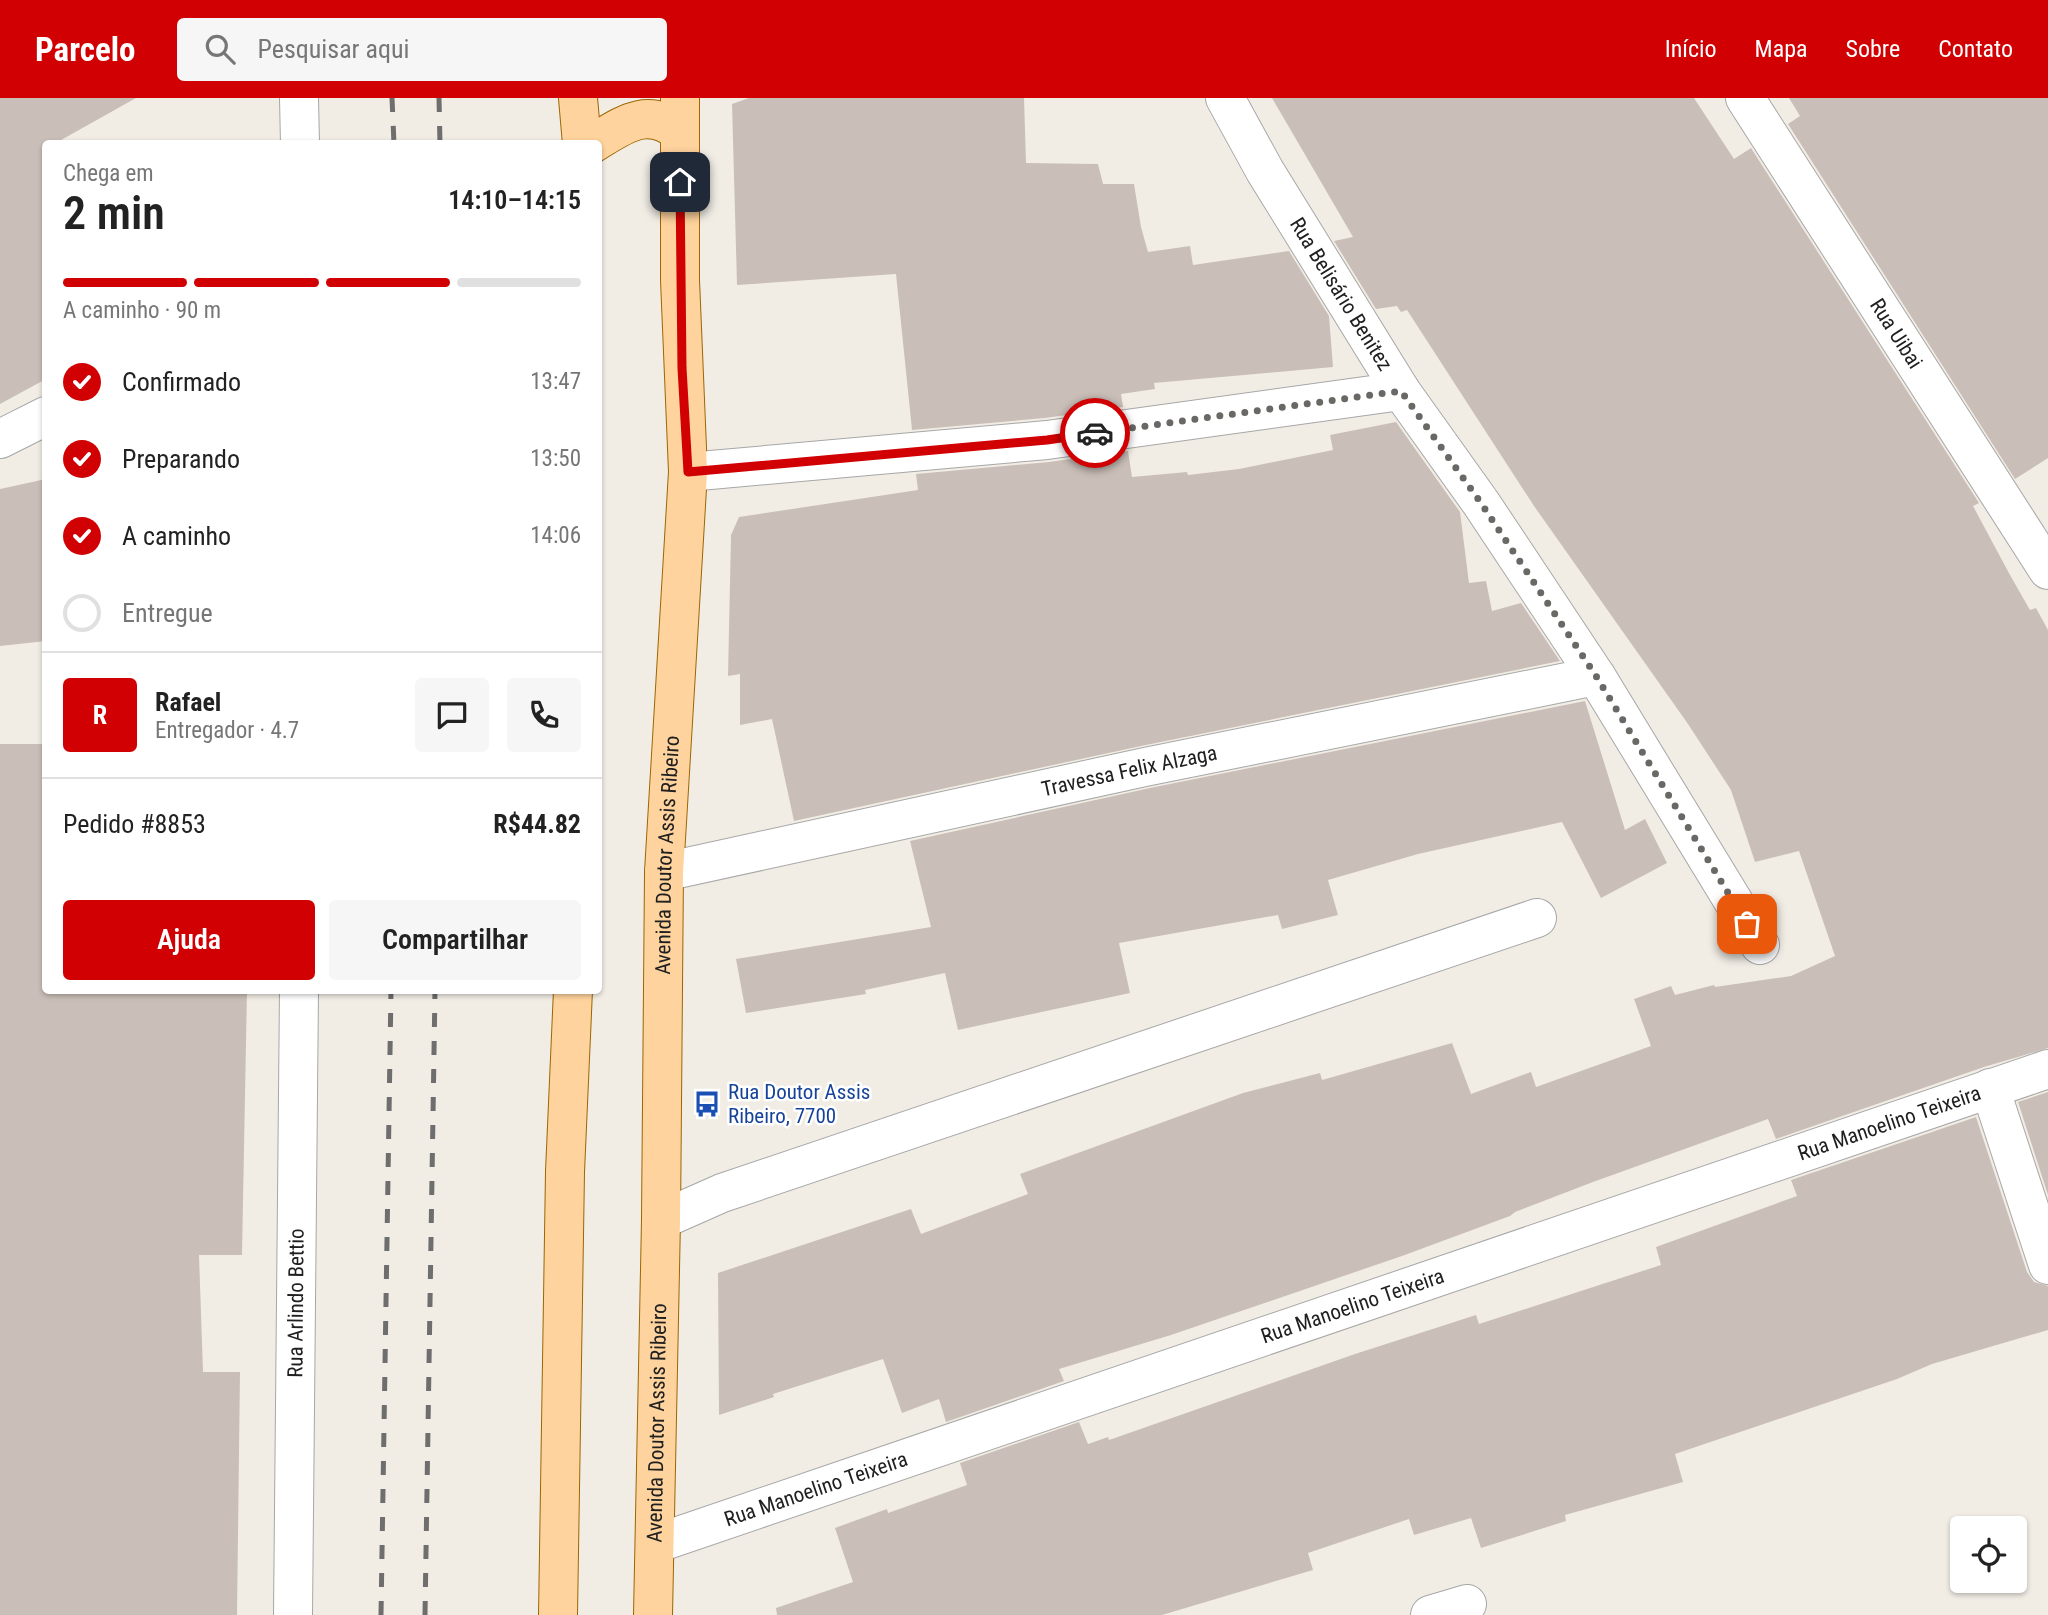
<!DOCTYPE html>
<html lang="pt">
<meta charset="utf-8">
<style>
:root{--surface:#fff;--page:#f6f6f6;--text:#222;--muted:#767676;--line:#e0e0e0;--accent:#d00003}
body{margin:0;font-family:"Roboto Condensed",sans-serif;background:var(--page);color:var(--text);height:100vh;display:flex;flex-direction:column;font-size:26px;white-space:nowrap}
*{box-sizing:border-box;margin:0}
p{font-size:23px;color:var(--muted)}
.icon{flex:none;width:38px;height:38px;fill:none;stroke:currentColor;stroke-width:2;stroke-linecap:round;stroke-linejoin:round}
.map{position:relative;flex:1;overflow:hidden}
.sheet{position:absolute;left:42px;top:42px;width:560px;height:854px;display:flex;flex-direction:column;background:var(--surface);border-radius:7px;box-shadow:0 2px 5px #0004}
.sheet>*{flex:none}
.fabs{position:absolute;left:1950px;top:1418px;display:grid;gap:14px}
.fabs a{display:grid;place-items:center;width:77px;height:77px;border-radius:7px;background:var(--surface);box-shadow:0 2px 5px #0004;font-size:35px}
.pin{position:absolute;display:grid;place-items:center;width:60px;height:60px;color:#fff;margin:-30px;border-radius:14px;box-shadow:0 4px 10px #0006}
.courier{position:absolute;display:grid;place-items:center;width:70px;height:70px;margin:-35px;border:5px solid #d00003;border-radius:50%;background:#fff;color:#222;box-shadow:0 2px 9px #0007}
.head em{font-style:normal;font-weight:600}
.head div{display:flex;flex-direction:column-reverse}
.head{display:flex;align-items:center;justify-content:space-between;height:119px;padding:0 21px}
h1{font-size:46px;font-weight:600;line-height:52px}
.bar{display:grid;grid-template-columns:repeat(4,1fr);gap:10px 7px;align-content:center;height:84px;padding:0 21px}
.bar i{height:9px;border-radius:5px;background:var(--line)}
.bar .on{background:var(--accent)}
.bar p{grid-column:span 4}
.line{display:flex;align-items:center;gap:18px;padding:0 21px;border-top:2px solid var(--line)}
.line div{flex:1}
.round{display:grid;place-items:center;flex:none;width:74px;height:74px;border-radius:7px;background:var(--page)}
ol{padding:0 21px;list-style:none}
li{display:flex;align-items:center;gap:21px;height:77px}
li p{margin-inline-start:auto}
li .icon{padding:7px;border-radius:50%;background:var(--accent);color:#fff;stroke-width:4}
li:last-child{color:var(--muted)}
li i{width:38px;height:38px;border:4px solid var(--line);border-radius:50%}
.cta{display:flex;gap:14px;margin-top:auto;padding:14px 21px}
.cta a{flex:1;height:80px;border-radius:7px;background:var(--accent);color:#fff;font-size:28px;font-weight:600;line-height:80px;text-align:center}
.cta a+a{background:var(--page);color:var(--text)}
header{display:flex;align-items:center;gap:42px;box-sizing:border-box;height:98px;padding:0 35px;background:var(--accent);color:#fff}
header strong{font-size:33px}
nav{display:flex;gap:38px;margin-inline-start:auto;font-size:24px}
.search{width:490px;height:63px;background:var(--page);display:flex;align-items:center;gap:18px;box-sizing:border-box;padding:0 24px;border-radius:7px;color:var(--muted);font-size:26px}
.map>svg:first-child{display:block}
</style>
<header>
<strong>Parcelo</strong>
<div class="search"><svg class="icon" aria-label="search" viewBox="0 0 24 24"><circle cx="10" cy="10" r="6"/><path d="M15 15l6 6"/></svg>Pesquisar aqui</div>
<nav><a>Início</a><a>Mapa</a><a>Sobre</a><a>Contato</a></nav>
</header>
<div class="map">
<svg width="2048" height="1517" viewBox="0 0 2048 1517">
<rect width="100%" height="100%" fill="#f1ede5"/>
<g fill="#cabfb8">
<path d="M0,0H136L54,46H46V281L0,306Z"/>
<path d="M749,0H1024L1026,65L1098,66L1103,86H1134L1141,129L1148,154L1190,148L1193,167L1289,153L1329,218L1333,269L1154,285L1155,291L1121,296L1123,309L1045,320L912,332L896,176L737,187L732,6Z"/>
<path d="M1272,0H1694L1734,61L1751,50L1979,405L1973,408L2010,477L2030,512L2036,510L2048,532V950L1984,969L1776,1041L1768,1021L1593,1084L1515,1114L1510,1118L1402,1158L1171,1237L1059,1271L1064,1283L946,1324L939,1301L902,1315L883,1261L773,1296L774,1299L719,1317L718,1175L911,1111L921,1136L1028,1096L1020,1076L1243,995L1320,975L1322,982L1452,945L1471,996L1531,974L1536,989L1651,948L1634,901L1671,888L1675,897L1714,887L1715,889L1791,878L1835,858L1799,753L1755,764L1731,692L1688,626L1534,408L1407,212L1401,214L1397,208L1376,211L1334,143L1353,139Z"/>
<path d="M1789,0H2048V360L2015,381L1788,26L1800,18Z"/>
<path d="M1396,324L1460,414L1469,485L1486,483L1492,513L1521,505L1560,563L1141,648L794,723L772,621L740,627V576L728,578L731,437L739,419L918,392L916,376L1049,364L1128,353L1132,379L1187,374L1188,377L1239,371L1333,352L1330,337Z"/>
<path d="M46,381V543L0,548V391Z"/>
<path d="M1585,603L1625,732L1645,721L1667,765L1601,800L1562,724L1418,756L1328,782L1338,817L1282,831L1278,817L1119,845L1130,895L958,932L945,875L865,892L866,896L746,915L736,861L931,829L910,743L1150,690Z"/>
<path d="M0,646H46V892L205,895V892H247L242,1157H199L203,1274H240L237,1517H0Z"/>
<path d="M2048,994V1097L2018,1004Z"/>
<path d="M1976,1019L2027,1174L2034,1184L2048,1188V1232L1932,1266L1897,1281L1675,1356L1683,1384L1565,1417L1566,1423L1481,1450L1471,1420L1414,1437L1409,1421L1308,1455L1313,1472L1162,1517H777L776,1510L853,1484L835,1430L887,1411L888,1415L967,1387L960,1365L1079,1324L1088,1346L1108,1339L1109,1342L1355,1256L1476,1217L1479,1226L1661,1167L1656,1149L1797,1098L1791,1082Z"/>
</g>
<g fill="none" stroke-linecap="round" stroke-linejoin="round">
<g stroke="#a7a7a7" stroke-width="40">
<g id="minor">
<path d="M299,0L300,46"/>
<path id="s1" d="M1225,0L1265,73L1401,293L1481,405L1596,578L1760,847"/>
<path id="s2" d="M1745,0L2048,472"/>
<path d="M0,341L46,318"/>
<path d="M688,374L1047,342L1401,293"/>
<path id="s3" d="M664,774L1145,669L1596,578"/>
<path d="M1990,990L2048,1167"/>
<path d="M661,1122L722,1095L1537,820"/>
<path id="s4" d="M655,1446L2048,971"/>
<path id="s5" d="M293,1517L299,892"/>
<path d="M1430,1517L1467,1506"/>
</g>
</g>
<g stroke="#9c6600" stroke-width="40">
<g id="major">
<path d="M578,0L582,46"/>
<path d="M592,46C622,28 647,7 679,34"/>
<path d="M558,1517L565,1074L573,892"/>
<path id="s6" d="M653,1517L661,1122L664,774L688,374L680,182V0"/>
</g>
</g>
<use href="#minor" stroke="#fff" stroke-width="38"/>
<use href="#major" stroke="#ffd39d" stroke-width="38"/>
<g stroke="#6e6e6e" stroke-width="5" stroke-dasharray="14 14" stroke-linecap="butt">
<path d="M392,0L394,46"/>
<path d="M439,0L440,46"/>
<path d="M381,1517L391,892"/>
<path d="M425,1517L435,892"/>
</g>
</g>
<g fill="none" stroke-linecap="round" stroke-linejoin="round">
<path stroke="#696865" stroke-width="7" stroke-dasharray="0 12.6" d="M1095,335L1401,293L1481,405L1596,578L1747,826"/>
<path stroke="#d00003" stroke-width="9" d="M680,84L682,270L688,374L1047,342L1095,335"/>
</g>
<defs>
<g id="bus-bare" transform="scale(2.1)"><path d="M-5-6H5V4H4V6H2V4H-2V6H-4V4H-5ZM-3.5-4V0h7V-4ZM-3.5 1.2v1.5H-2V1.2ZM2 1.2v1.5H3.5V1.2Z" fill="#1a4fb4" stroke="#fff" stroke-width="2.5" paint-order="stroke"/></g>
</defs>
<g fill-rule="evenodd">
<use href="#bus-bare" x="707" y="1006"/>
</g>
<g text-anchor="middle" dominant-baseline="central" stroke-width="5" stroke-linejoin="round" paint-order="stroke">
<g font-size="21" fill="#202020" stroke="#fff">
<text stroke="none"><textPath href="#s1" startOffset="228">Rua Belisário Benitez</textPath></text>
<text stroke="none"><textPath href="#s2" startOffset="280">Rua Uibai</textPath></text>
<text stroke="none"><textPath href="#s3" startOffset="476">Travessa Felix Alzaga</textPath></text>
<text stroke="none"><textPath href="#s6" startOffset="760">Avenida Doutor Assis Ribeiro</textPath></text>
<text stroke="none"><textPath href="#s4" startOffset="1304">Rua Manoelino Teixeira</textPath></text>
<text stroke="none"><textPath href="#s5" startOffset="312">Rua Arlindo Bettio</textPath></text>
<text stroke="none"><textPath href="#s4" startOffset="737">Rua Manoelino Teixeira</textPath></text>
<text stroke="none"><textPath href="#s6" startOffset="192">Avenida Doutor Assis Ribeiro</textPath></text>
<text stroke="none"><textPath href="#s4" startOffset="170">Rua Manoelino Teixeira</textPath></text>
</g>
<g font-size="21" fill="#164399" stroke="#fff" text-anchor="start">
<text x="728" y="994">Rua Doutor Assis<tspan x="728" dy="24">Ribeiro, 7700</tspan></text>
</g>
</g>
</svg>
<div class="fabs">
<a><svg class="icon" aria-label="locate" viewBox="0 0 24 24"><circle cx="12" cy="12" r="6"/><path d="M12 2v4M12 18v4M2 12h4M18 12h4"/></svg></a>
</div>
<div class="pin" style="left:1747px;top:826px;background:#ea580c"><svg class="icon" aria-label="bag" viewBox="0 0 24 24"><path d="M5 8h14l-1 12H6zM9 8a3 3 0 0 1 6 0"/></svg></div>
<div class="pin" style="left:680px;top:84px;background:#1f2937"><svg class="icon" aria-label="home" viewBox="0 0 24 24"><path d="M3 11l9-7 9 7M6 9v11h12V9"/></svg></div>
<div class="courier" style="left:1095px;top:335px"><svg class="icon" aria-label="car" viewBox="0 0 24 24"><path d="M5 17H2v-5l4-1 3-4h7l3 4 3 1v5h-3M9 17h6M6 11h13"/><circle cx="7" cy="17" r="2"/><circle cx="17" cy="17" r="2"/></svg></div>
<section class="sheet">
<div class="head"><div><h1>2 min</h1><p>Chega em</p></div><em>14:10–14:15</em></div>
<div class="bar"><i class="on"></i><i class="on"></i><i class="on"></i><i></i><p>A caminho · 90 m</p></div>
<ol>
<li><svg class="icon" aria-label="check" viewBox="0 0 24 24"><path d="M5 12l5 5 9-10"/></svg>Confirmado<p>13:47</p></li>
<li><svg class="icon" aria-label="check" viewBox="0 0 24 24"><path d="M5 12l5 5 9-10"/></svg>Preparando<p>13:50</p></li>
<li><svg class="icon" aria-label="check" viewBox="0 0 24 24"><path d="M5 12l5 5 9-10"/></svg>A caminho<p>14:06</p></li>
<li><i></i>Entregue</li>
</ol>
<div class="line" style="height:126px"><b class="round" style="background:var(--accent);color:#fff">R</b><div><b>Rafael</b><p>Entregador · 4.7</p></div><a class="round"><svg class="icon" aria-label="chat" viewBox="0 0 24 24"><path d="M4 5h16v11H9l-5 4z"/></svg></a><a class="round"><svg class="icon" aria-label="phone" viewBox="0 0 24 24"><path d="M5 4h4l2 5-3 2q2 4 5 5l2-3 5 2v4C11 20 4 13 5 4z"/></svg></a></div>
<div class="line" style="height:91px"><div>Pedido #8853</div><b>R$44.82</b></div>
<div class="cta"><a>Ajuda</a><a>Compartilhar</a></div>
</section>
</div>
